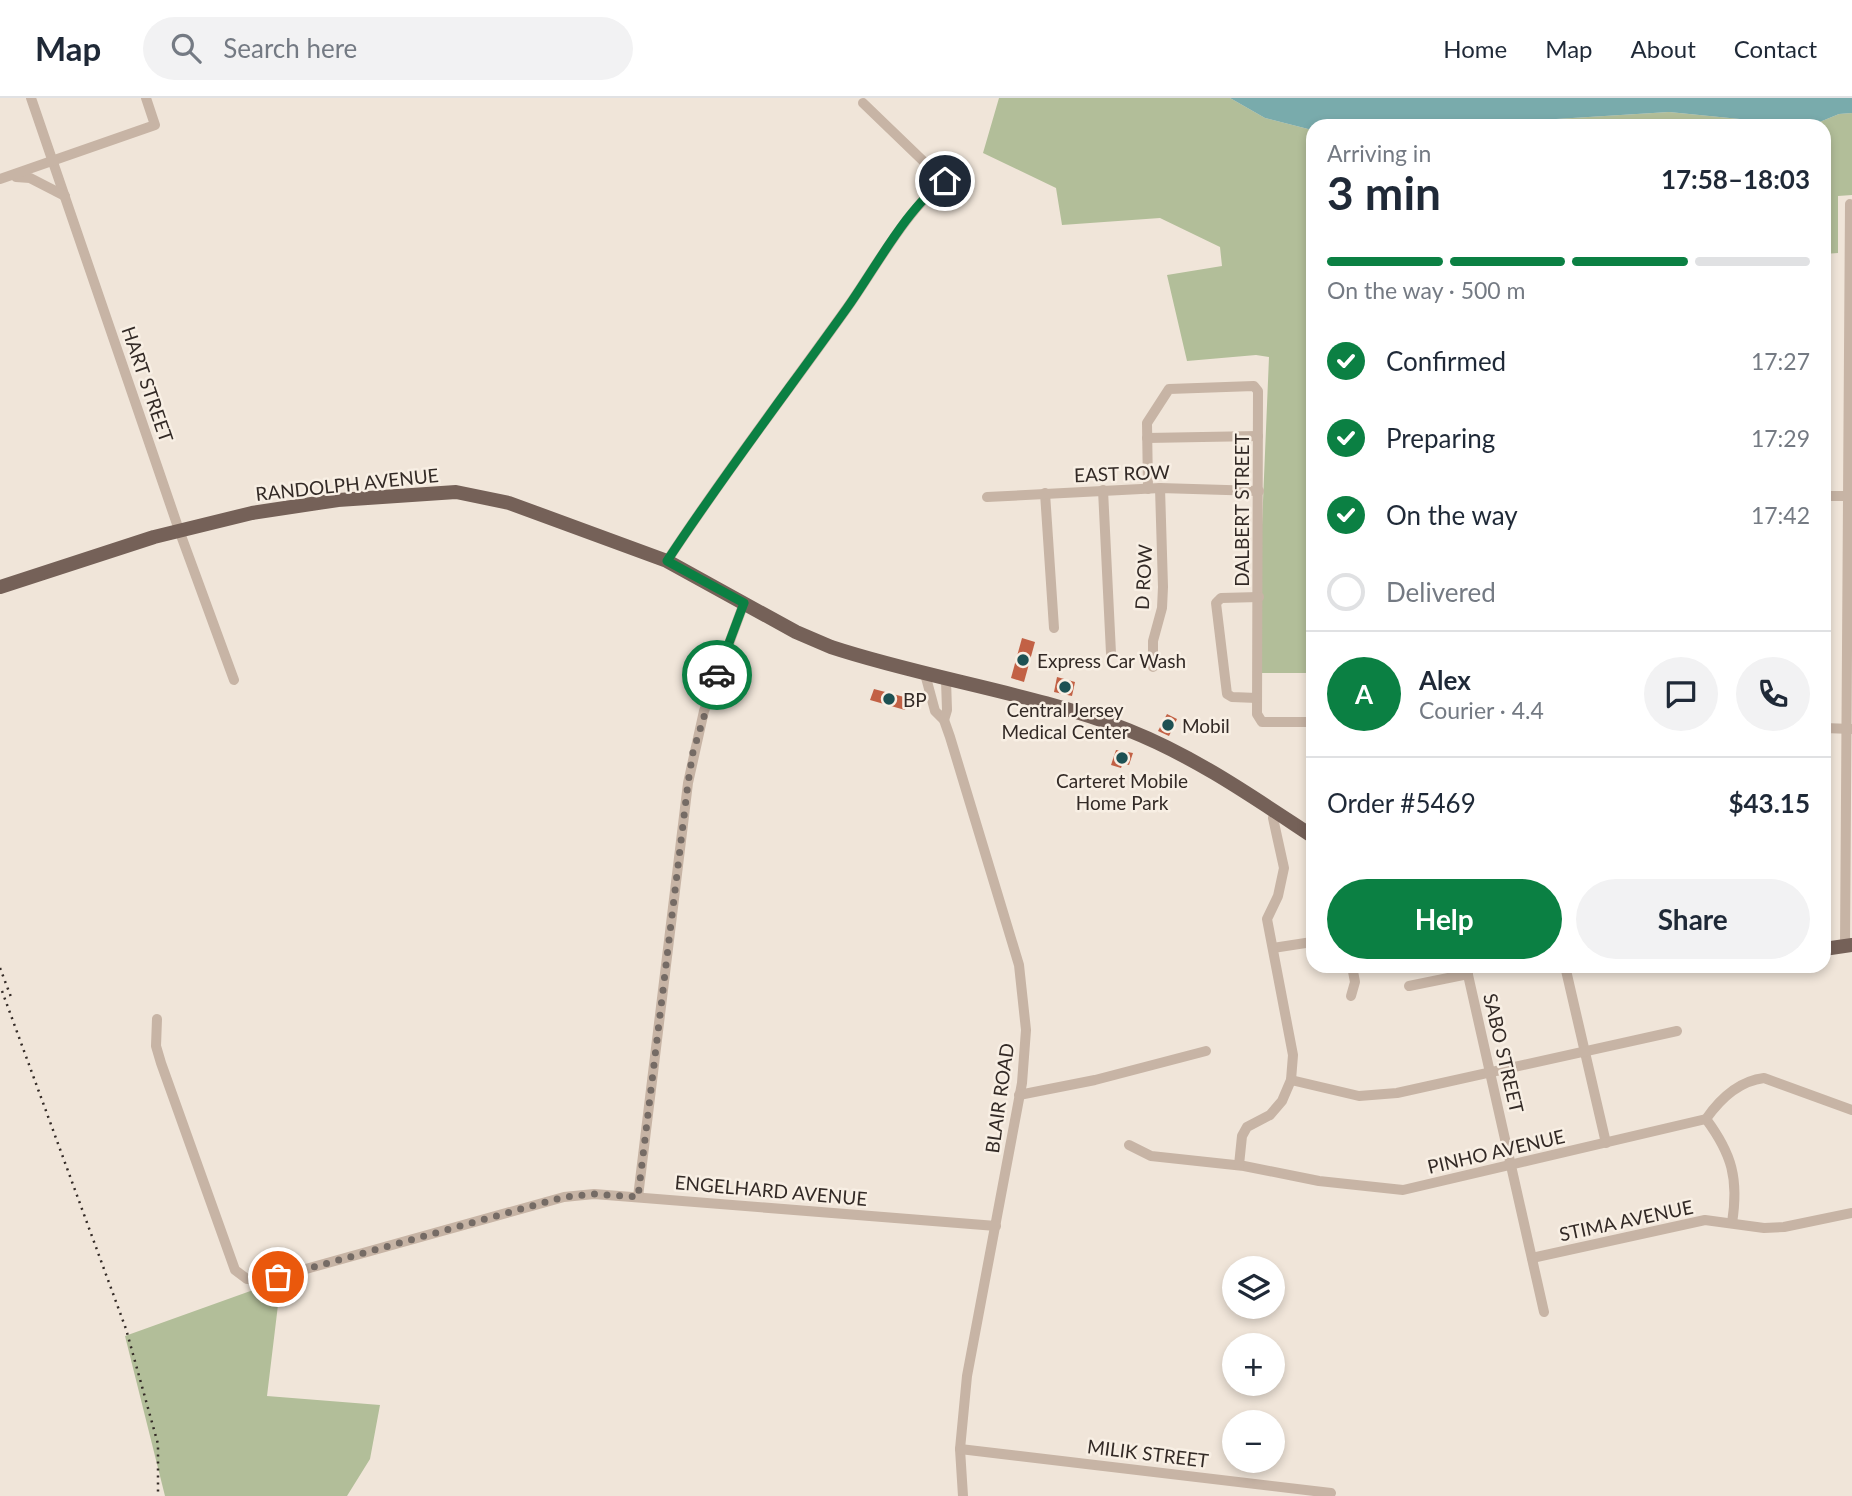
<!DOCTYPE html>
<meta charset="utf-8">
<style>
:root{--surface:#fff;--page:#f2f2f3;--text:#1f2937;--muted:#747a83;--line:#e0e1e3;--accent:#0b8043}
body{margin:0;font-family:Lato,sans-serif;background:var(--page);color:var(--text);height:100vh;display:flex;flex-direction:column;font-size:26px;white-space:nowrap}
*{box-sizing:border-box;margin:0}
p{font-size:23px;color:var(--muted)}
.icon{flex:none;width:38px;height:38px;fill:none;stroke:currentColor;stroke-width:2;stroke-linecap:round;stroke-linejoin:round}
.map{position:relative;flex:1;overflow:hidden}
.details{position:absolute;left:1306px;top:21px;width:525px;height:854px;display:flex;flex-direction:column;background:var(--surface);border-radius:21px;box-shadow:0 4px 10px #0003}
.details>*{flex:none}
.fabs{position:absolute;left:1222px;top:1158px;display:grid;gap:14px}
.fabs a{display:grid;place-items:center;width:63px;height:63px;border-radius:50%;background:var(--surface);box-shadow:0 4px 10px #0003;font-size:35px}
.pin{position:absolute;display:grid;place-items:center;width:60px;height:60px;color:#fff;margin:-30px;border:4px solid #fff;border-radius:50%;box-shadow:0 2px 7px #0007}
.courier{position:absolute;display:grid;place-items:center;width:70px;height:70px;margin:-35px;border:5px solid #0b8043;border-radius:50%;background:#fff;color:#222;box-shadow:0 2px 9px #0007}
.head em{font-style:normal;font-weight:700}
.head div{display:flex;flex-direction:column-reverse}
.head{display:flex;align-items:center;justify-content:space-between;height:119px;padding:0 21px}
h1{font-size:46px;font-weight:700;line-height:52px}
.bar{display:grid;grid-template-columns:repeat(4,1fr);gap:10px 7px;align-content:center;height:84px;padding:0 21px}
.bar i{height:9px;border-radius:5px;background:var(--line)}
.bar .current{background:var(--accent)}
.bar p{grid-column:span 4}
.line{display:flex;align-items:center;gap:18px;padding:0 21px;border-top:2px solid var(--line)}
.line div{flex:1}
.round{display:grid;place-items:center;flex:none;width:74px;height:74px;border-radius:37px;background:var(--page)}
ol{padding:0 21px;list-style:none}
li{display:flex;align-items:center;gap:21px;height:77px}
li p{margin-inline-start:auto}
li .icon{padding:7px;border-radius:50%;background:var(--accent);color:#fff;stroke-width:4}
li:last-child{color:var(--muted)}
li i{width:38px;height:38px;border:4px solid var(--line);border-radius:50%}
.button{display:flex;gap:14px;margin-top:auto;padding:14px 21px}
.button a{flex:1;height:80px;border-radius:42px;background:var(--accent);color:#fff;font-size:28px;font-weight:700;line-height:80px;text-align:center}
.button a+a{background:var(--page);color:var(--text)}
header{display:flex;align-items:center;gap:42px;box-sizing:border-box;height:98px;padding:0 35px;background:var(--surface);border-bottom:2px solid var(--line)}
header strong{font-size:33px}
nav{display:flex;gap:38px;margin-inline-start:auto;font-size:24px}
.search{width:490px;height:63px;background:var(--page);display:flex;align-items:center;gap:18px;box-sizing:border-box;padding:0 24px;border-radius:38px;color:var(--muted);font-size:26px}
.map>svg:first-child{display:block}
</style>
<header>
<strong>Map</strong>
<div class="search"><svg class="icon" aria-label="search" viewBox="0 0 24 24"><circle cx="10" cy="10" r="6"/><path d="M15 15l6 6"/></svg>Search here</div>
<nav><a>Home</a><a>Map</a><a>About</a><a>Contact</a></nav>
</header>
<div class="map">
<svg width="1852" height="1398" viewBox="0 0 1852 1398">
<rect width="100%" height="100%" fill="#f0e5d9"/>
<g fill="#b2be99">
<path d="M999,0H1230L1265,20L1312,32V575H1260L1259,499L1269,259L1256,257L1187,263L1167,177L1222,168L1220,149L1160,120L1062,127L1056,90L983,55Z"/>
<path d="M1669,14L1810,28L1839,16L1852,15V97L1838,98V155L1824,156V28H1483L1493,25Z"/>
<path d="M281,1182L267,1298L380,1307L370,1361L347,1398H165L125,1238Z"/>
</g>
<path fill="#79abac" d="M1230,0H1852V15L1839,16L1810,28L1669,14L1493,25L1483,28H1312V32L1265,20Z"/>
<g fill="#c26145">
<path d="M1022,540L1035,544L1024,584L1011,580Z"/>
<path d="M1057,579L1075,584L1072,598L1054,594Z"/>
<path d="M874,591L908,600L905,612L870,602Z"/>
<path d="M1167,616L1177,621L1169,638L1158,633Z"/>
<path d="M1116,652L1133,655L1129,667L1123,665L1121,670L1111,667Z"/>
</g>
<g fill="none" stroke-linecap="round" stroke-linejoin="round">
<g stroke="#c7b4a5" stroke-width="10">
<path d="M31,0L179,432L234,582"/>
<path d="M16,79L30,80L65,98"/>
<path d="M0,81L155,27L146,0"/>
<path d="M1147,340L1258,338"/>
<path d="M1148,391L1147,325L1169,291L1254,288L1258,293L1257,616L1262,624H1312"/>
<path d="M1103,392L1111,555"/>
<path d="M1045,395L1054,530"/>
<path d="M1824,398H1852"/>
<path d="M987,399L1160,390L1259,393"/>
<path d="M667,463C724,376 787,294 847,210C873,174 910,105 945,84L863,5"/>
<path d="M1153,569V543L1162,510L1163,489L1160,390"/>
<path d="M925,576L935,613L944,622L950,639L1019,867L1026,932L1022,985L967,1278L960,1351L963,1398"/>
<path d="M1257,600L1232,599L1227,596L1216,505L1221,500L1259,499"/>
<path d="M944,622L947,612L946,582"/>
<path d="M1824,630L1852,631"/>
<path d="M1845,848L1850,106"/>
<path d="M1273,850L1312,844"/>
<path d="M1466,868L1544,1214"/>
<path d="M1565,868L1606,1045"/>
<path d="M1409,888L1468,876"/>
<path d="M1351,898L1355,884L1352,868"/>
<path d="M157,921L156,948L161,965L235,1172L247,1181H270L564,1099L594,1096L996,1128"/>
<path d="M1291,982L1359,998L1397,995L1677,933"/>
<path d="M1019,997L1095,982L1206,953"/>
<path d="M1706,1021C1732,1056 1739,1081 1732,1125"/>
<path d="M1129,1047L1151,1058L1244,1068L1319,1083L1403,1092L1706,1021C1720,1001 1739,983 1764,980L1852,1012"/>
<path d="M1239,1067L1242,1038L1247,1029L1270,1017L1282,1003L1291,982L1293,957L1267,821L1278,798L1284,770L1273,720L1276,714"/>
<path d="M638,1099L688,685L704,613L744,505"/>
<path d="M1532,1160L1705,1122L1764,1130L1784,1129L1852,1115"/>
<path d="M960,1351L1331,1395"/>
</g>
<g stroke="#756158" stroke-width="14">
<path d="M0,489L154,439L252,415L338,402L456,394L509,405L667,463L796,534L831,549C928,581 1034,595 1128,632C1194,658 1253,699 1312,738"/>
<path d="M1824,851L1852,847"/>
</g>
<g stroke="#332a26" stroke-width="2.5" stroke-dasharray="2 5" stroke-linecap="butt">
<path d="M0,870L11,899"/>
<path d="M2,893L126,1231L158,1346V1398"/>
</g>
</g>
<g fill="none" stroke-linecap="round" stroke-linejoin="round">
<path stroke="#756b65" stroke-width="7" stroke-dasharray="0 12.6" d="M278,1179L564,1099L594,1096L638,1099L688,685L693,654L717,577"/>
<path stroke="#0b8043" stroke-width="9" d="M717,577L744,505L667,463C724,376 787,294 847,210C873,174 909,106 945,83"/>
</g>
<g fill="#1d5153" stroke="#f8efe4" stroke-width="2.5">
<circle cx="1023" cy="562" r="7"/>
<circle cx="1065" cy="589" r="7"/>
<circle cx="889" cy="601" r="7"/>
<circle cx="1168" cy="627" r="7"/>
<circle cx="1122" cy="660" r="7"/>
</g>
<g text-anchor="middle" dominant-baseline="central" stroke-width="5" stroke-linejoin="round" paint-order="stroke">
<g font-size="19" fill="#332a26" stroke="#f8efe4">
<text transform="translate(148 286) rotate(71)">HART STREET</text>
<text transform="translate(1122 375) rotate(-2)">EAST ROW</text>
<text transform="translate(347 386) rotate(-6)">RANDOLPH AVENUE</text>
<text transform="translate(1241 412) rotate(-90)">DALBERT STREET</text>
<text transform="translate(1143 479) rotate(-87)">D ROW</text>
<text transform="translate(1504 955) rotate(77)">SABO STREET</text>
<text transform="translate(999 1000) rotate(-82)">BLAIR ROAD</text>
<text transform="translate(1496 1053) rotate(-13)">PINHO AVENUE</text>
<text transform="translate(771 1092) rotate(5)">ENGELHARD AVENUE</text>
<text transform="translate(1626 1122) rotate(-12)">STIMA AVENUE</text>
<text transform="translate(1148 1355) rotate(7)">MILIK STREET</text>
</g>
<g font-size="19" fill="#332a26" stroke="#f8efe4" text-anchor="start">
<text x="1037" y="562">Express Car Wash</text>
<text x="903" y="601">BP</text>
<text x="1065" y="611" text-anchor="middle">Central Jersey<tspan x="1065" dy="22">Medical Center</tspan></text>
<text x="1182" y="627">Mobil</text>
<text x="1122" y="682" text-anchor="middle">Carteret Mobile<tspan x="1122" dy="22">Home Park</tspan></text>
</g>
</g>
</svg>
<div class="fabs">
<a><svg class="icon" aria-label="layers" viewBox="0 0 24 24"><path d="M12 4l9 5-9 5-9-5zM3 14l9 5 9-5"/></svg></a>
<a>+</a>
<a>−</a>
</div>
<div class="pin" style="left:278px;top:1179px;background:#ea580c"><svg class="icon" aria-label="bag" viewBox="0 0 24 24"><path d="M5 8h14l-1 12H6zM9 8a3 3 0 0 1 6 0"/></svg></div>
<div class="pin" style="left:945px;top:83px;background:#1f2937"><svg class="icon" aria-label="home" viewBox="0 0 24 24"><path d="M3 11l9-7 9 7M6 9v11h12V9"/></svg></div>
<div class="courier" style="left:717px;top:577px"><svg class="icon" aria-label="car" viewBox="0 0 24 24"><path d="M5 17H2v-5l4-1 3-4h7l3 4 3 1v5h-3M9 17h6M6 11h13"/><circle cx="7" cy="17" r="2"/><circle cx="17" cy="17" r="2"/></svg></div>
<section class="details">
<div class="head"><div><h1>3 min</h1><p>Arriving in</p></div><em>17:58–18:03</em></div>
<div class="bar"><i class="current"></i><i class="current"></i><i class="current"></i><i></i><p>On the way · 500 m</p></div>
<ol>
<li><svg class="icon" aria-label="check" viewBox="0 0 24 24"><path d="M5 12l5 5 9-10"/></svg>Confirmed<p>17:27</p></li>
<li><svg class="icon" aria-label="check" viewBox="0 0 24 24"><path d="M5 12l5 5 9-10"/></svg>Preparing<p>17:29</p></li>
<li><svg class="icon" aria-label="check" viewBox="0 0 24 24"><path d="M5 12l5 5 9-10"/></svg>On the way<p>17:42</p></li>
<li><i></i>Delivered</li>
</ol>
<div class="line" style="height:126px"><b class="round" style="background:var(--accent);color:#fff">A</b><div><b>Alex</b><p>Courier · 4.4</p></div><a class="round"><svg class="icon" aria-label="chat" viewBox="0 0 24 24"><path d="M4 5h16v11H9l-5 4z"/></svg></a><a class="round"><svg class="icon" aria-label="phone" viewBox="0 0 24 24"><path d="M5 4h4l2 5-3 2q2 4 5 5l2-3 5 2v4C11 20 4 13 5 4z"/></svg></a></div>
<div class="line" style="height:91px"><div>Order #5469</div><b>$43.15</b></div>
<div class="button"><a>Help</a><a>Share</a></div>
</section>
</div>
